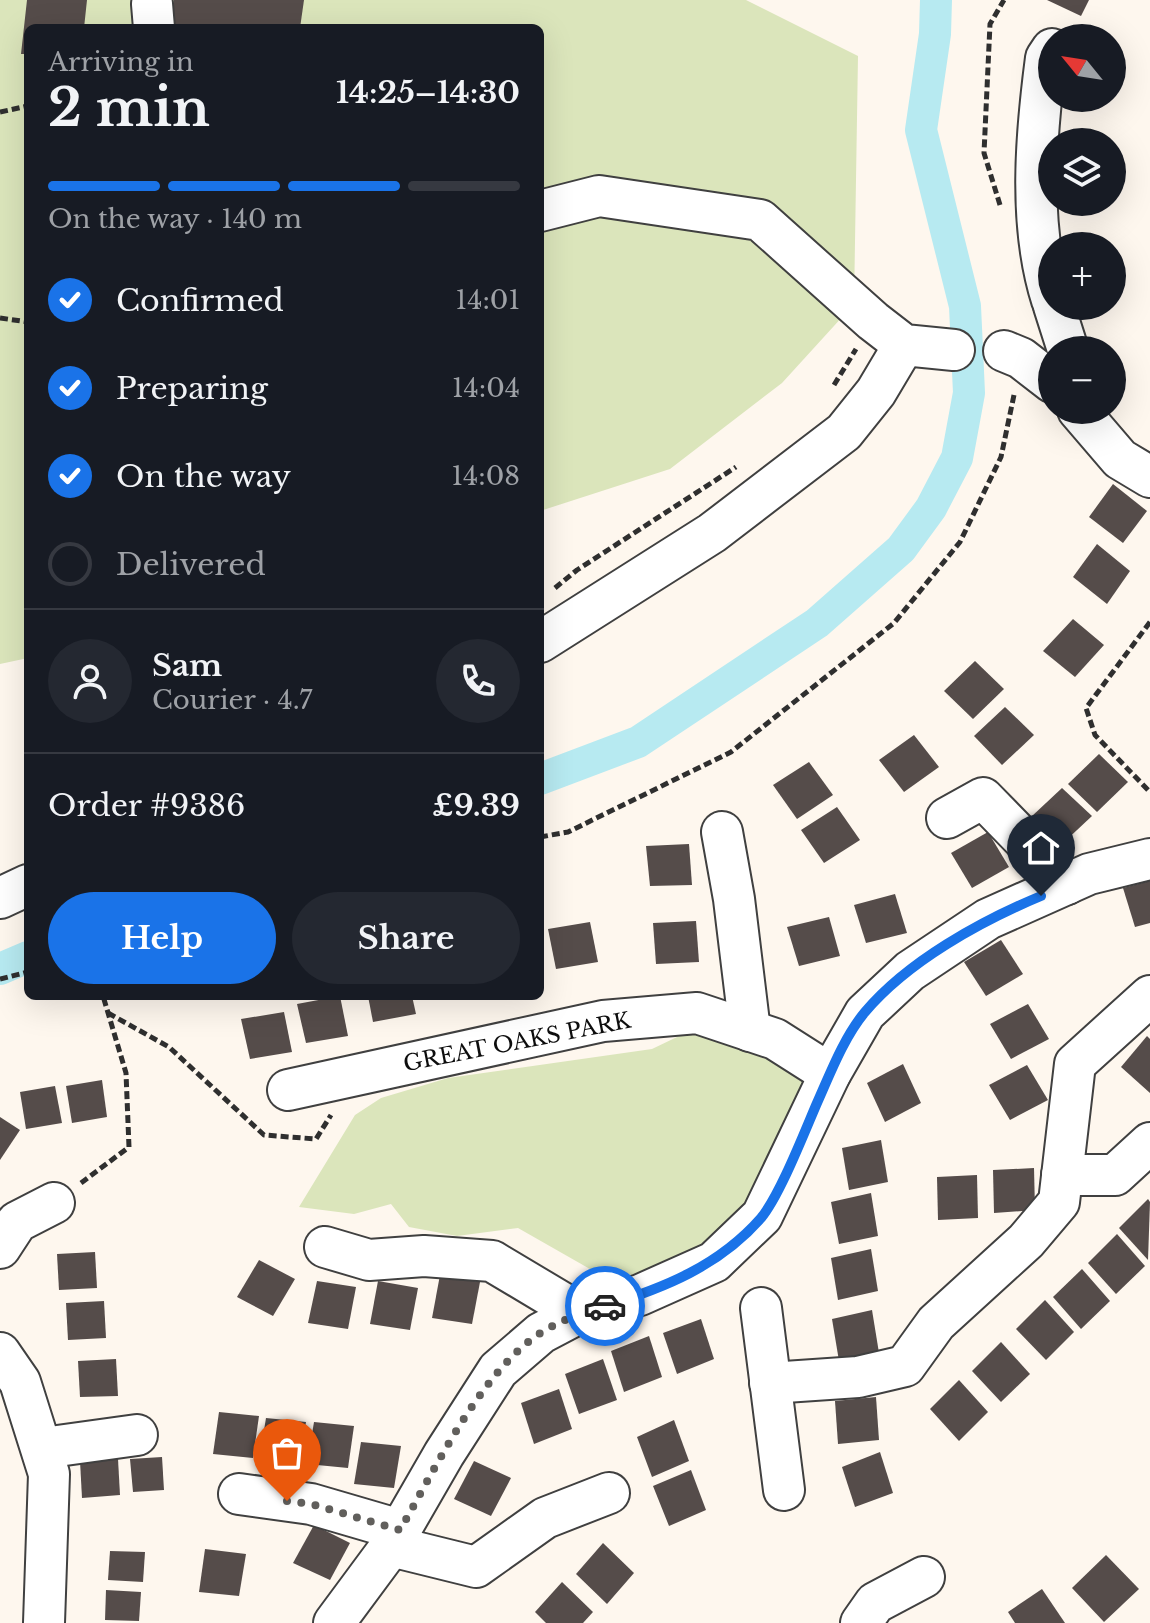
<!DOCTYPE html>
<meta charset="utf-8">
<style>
:root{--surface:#171b24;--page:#242831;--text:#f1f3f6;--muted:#9ea1a6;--line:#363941;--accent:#1a73e8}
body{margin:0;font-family:"Libre Baskerville",serif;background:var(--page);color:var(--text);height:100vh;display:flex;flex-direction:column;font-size:30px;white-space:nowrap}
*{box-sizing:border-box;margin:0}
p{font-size:26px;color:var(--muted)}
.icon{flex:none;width:44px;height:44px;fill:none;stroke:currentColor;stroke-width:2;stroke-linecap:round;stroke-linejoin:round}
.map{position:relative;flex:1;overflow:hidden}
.side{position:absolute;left:24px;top:24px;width:520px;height:976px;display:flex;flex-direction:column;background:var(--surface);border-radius:12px;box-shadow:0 8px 32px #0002}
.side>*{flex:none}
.needle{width:52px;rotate:300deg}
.fabs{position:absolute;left:1038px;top:24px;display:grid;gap:16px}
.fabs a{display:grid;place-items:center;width:88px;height:88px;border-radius:50%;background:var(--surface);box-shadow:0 8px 32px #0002;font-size:40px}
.pin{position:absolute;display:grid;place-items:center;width:68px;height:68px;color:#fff;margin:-82px -34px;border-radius:50% 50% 50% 0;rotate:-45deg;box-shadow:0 0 8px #0007}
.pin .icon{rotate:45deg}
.courier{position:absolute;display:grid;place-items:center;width:80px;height:80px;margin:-40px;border:6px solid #1a73e8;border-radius:50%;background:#fff;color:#222;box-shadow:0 2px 10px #0007}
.headline em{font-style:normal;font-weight:700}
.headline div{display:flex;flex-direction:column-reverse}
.headline{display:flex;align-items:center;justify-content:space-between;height:136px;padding:0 24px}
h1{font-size:52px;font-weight:700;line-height:60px}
.bar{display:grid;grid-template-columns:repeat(4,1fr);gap:12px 8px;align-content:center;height:96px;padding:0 24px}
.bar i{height:10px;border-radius:6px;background:var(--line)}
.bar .current{background:var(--accent)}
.bar p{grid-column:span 4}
.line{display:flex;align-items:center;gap:20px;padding:0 24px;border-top:2px solid var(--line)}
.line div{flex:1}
.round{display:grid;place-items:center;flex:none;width:84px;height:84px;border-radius:42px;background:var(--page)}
ol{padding:0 24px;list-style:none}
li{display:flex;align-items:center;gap:24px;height:88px}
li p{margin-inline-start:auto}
li .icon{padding:8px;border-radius:50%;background:var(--accent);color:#fff;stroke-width:4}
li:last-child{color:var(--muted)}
li i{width:44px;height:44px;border:4px solid var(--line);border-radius:50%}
.button{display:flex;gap:16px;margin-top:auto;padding:16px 24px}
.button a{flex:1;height:92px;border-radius:48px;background:var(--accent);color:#fff;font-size:32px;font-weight:700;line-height:92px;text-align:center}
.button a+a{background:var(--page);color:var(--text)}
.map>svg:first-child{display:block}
</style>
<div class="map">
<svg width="1150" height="1623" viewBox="0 0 1150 1623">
<rect width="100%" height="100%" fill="#fef7ee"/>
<g fill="#dbe5bb">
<path d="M0,0H746L858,56L854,304L782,383L670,469L540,511V28H28V658L0,664Z"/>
<path d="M700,1026L755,1046L807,1086L744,1208L707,1245L656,1270L611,1281L518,1228L457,1236L409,1227L391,1204L354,1214L299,1207L355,1115L381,1098L448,1078L652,1049Z"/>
</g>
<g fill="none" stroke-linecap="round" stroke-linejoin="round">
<g stroke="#b7eaf1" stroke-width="32">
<path d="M540,779L638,742L817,623L901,549L931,508L957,458L969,393L965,306L921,130L935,34L936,0"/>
<path d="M0,969L28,957"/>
</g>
</g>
<g fill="#554c4a">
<path d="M27,0H87L84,28H28V54H21Z"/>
<path d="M174,0H304L300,28H170Z"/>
<path d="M1047,0H1089L1081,16Z"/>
<path d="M1113,484L1147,511L1123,543L1089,517Z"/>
<path d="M1097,544L1130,571L1107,604L1073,577Z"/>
<path d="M1073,619L1104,645L1075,677L1043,651Z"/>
<path d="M975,661L1004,689L973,719L944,691Z"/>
<path d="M1005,707L1034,735L1002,765L974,736Z"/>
<path d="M914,735L939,767L904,792L879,760Z"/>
<path d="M1099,754L1128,782L1097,812L1068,784Z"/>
<path d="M809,762L833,795L797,819L773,785Z"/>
<path d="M1062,788L1092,816L1061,845L1031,817Z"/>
<path d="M837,807L860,840L824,863L801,830Z"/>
<path d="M988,832L1009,867L972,888L951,853Z"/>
<path d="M689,844L692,885L650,886L646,846Z"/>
<path d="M1150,881V923L1135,927L1123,888Z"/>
<path d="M895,894L907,933L866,943L854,905Z"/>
<path d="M829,917L840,956L799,966L787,927Z"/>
<path d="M696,921L699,962L656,964L653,923Z"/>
<path d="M590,922L598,962L556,969L548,929Z"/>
<path d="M1001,940L1023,974L986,996L964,962Z"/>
<path d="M340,996L348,1036L306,1043L297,1004Z"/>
<path d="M368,996H412L416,1014L373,1022Z"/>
<path d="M1028,1004L1049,1039L1011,1059L990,1024Z"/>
<path d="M284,1012L292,1052L250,1059L241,1019Z"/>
<path d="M1147,1036L1150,1039V1093L1121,1067Z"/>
<path d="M903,1064L921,1103L885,1122L867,1083Z"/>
<path d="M1027,1065L1048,1100L1010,1120L989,1085Z"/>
<path d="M102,1080L107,1117L72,1123L66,1086Z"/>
<path d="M55,1086L62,1123L26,1129L20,1092Z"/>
<path d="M0,1117L20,1130L0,1160Z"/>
<path d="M881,1140L888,1182L849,1190L842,1148Z"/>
<path d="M1034,1168L1035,1210L994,1213L993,1170Z"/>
<path d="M977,1175L978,1218L938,1220L937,1177Z"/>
<path d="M871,1193L878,1236L839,1244L831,1202Z"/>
<path d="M1148,1199L1150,1202L1148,1260L1119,1228Z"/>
<path d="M1117,1234L1145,1266L1116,1294L1088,1263Z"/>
<path d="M871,1249L878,1291L838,1300L831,1258Z"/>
<path d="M95,1252L97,1288L59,1290L57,1254Z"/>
<path d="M259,1260L295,1279L273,1316L237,1297Z"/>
<path d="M1082,1269L1110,1301L1081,1329L1053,1297Z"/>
<path d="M440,1275L480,1282L472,1324L432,1318Z"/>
<path d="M317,1281L356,1287L348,1329L308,1323Z"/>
<path d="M378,1281L418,1288L410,1330L370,1324Z"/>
<path d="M1045,1300L1074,1332L1046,1360L1016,1329Z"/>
<path d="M104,1301L106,1338L68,1340L66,1303Z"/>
<path d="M872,1310L879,1353L839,1361L832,1319Z"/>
<path d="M701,1319L714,1359L677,1374L663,1333Z"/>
<path d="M649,1336L662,1377L624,1392L611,1351Z"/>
<path d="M1001,1342L1030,1374L1001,1402L972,1371Z"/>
<path d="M116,1359L118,1396L80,1397L78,1361Z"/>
<path d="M603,1359L617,1400L579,1414L565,1374Z"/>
<path d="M959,1380L988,1412L959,1441L930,1409Z"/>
<path d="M559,1389L572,1429L534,1444L521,1403Z"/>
<path d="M876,1397L879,1440L838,1444L835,1401Z"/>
<path d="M219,1412L259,1416L253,1458L213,1454Z"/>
<path d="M266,1418L306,1422L299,1465L259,1461Z"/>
<path d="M674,1420L689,1461L652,1477L637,1437Z"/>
<path d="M314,1422L354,1426L348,1468L307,1464Z"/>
<path d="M361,1442L401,1446L394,1488L354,1484Z"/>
<path d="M880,1452L893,1493L855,1507L842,1467Z"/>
<path d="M162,1457L164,1490L133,1492L130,1459Z"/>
<path d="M118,1459L120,1495L82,1498L80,1461Z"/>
<path d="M474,1461L511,1478L491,1516L454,1499Z"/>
<path d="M691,1470L706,1510L669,1526L653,1486Z"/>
<path d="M314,1525L350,1543L330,1580L293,1563Z"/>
<path d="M603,1543L634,1573L607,1604L576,1574Z"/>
<path d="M205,1549L246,1554L239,1596L199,1592Z"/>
<path d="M110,1551L145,1552L143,1582L108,1580Z"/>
<path d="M1106,1555L1139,1589L1104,1622L1072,1588Z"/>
<path d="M562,1582L593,1612L583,1623H546L535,1612Z"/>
<path d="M1042,1589L1065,1623H1015L1008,1612Z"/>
<path d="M106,1590L141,1592L139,1621L105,1620Z"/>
</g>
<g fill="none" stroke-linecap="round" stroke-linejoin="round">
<g stroke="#404040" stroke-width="44">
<g id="minor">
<path d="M152,4L154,28"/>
<path d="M1052,49L1046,58C1036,134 1028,225 1052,300"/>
<path d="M540,211L599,196L760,220L873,321L904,345L954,350"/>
<path d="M1054,306L1068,350"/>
<path d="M1004,351L1021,358L1052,382"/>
<path d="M1078,410L1120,459L1150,477"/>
<path d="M540,642L712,533L844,432L876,392L904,345"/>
<path d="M947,818L983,798L1067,884"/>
<path d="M722,832L734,899L750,1031"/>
<path d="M0,898L28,885"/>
<path d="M288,1090L603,1021L697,1013L775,1039L830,1074"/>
<path d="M1062,1175H1115L1150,1143"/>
<path d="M325,1247L369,1260L424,1256L492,1261L579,1313"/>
<path d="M0,1248L17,1222L54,1203"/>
<path d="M761,1308L784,1490"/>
<path d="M0,1353L20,1382L49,1474L44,1623"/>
<path d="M770,1383L858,1377L905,1366L936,1323L1026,1241L1059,1202L1075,1064L1150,996"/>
<path d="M43,1448L137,1435"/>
<path d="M239,1494L311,1504L400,1530"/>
<path d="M391,1546L476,1567L545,1518L609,1493"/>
<path d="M334,1623L391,1546L444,1454L498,1370L541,1333L579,1313L640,1295L714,1262L762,1216L830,1074L865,1013L910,971L988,919L1089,874L1150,859"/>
<path d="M861,1623L875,1603L924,1577"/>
</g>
</g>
<g stroke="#2f2f2f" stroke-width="5" stroke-dasharray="8 4" stroke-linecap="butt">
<path d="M0,112L28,106"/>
<path d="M1000,205L984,153L990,24L1004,0"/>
<path d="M0,318L28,322"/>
<path d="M834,385L856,349"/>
<path d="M555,588L577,570L736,467"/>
<path d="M1150,622L1086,708L1095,735L1150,792"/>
<path d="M540,837L568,832L731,752L894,623L960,542L1001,457L1014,395"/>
<path d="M0,979L28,972"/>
<path d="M108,1013L169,1047L264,1135L316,1139L331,1115"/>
<path d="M81,1183L129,1147L126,1073L103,996"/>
</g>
<use href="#minor" stroke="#fff" stroke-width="40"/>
</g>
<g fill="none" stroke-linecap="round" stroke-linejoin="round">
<path stroke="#615f5c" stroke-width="8" stroke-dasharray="0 14.4" d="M287,1501L311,1504L400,1530C435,1469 482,1370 542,1332C562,1320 583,1312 605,1306"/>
<path stroke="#1a73e8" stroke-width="10" d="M605,1306C664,1288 719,1266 761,1218C780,1195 804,1133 817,1103C830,1074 844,1037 865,1012C908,961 981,921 1041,896"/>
</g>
<g text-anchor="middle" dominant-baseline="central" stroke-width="8" stroke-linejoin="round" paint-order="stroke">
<g font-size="22" fill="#0d0d0d" stroke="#fff">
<text transform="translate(517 1042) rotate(-11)">GREAT OAKS PARK</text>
</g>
</g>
</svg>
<div class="fabs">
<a><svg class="needle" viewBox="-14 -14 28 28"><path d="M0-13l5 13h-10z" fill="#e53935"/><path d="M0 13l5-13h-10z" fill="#9ea1a6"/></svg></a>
<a><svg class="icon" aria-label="layers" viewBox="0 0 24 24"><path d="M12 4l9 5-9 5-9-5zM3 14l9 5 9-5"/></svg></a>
<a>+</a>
<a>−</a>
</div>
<div class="pin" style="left:287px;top:1501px;background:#ea580c"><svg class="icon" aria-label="bag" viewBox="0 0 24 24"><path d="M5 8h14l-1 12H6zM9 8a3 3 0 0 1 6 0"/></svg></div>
<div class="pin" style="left:1041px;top:896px;background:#1f2937"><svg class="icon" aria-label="home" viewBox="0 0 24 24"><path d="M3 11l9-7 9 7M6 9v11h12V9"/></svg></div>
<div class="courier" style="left:605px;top:1306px"><svg class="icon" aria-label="car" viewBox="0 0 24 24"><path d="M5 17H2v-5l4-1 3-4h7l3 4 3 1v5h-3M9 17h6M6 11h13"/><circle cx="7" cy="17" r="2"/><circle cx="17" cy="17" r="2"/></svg></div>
<section class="side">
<div class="headline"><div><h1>2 min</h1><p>Arriving in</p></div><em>14:25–14:30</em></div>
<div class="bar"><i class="current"></i><i class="current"></i><i class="current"></i><i></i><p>On the way · 140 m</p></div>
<ol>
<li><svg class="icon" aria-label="check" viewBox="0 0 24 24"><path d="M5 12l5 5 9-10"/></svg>Confirmed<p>14:01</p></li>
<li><svg class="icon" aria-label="check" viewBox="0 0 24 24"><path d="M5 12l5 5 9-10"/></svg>Preparing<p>14:04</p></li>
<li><svg class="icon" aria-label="check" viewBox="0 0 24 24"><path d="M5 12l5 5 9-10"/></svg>On the way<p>14:08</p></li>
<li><i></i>Delivered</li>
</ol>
<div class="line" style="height:144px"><a class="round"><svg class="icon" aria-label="person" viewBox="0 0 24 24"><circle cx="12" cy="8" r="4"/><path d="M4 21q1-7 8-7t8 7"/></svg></a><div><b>Sam</b><p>Courier · 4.7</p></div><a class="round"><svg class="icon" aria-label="phone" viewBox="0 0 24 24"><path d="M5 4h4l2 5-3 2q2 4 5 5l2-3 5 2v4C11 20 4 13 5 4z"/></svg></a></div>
<div class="line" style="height:104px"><div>Order #9386</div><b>£9.39</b></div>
<div class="button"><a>Help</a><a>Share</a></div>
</section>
</div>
